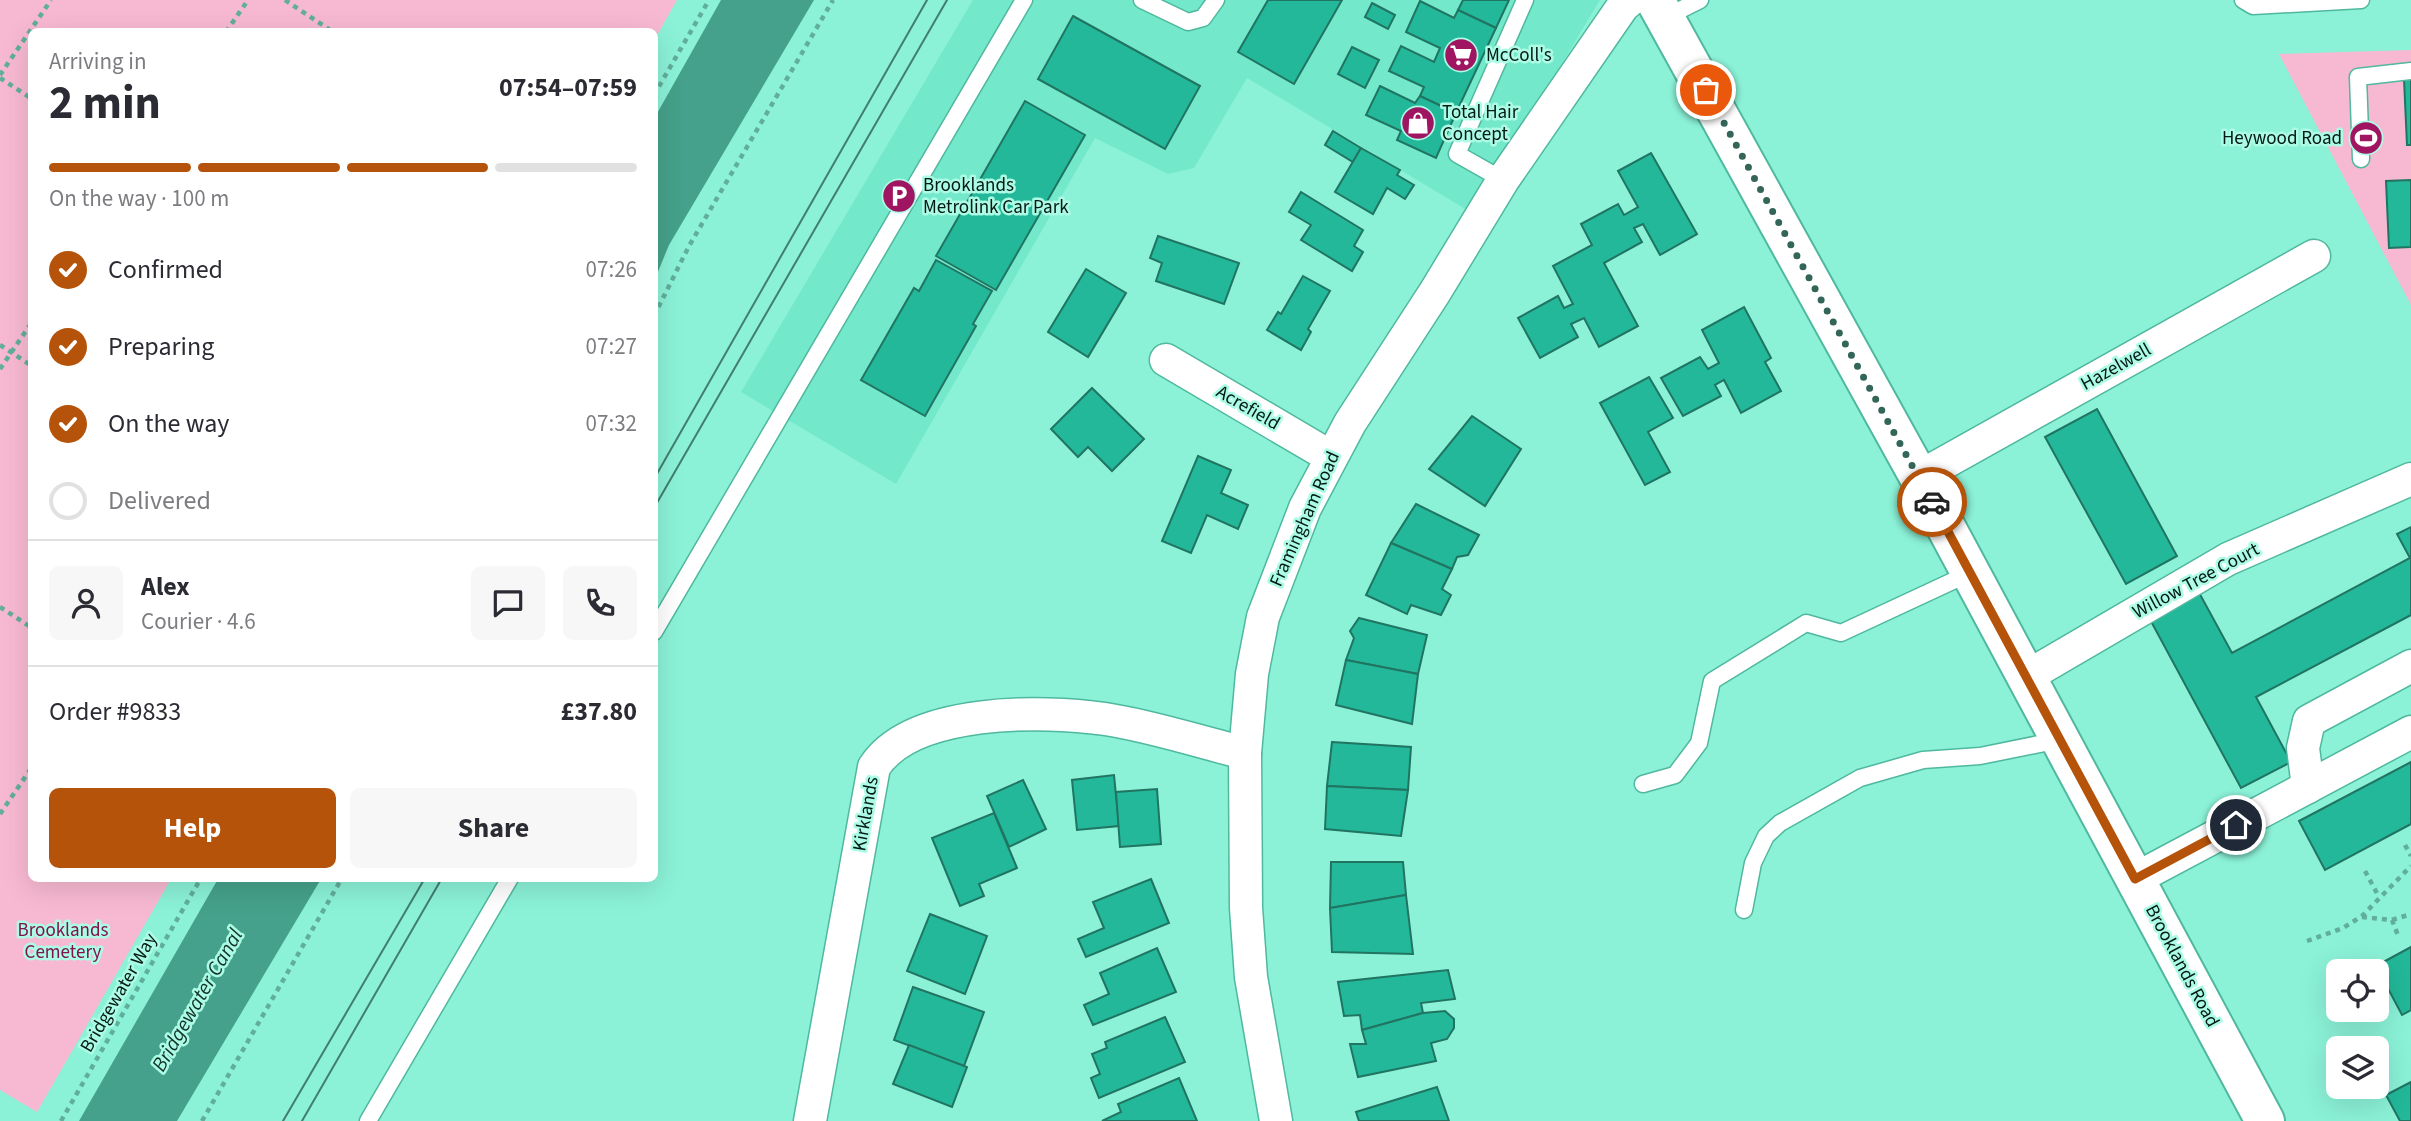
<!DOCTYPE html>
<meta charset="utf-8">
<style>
:root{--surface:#fff;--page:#f7f7f7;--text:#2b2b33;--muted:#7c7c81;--line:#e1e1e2;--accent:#b45309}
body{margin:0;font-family:"Source Sans 3",sans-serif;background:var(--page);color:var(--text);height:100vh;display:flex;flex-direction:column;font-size:26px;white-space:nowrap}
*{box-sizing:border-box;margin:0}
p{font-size:23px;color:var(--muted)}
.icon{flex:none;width:38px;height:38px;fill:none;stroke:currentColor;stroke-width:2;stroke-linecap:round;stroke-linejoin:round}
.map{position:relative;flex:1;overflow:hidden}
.panel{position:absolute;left:28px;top:28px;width:630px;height:854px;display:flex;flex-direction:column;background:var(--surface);border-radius:10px;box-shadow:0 7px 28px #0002}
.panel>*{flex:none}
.tools{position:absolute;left:2326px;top:959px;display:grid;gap:14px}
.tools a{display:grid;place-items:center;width:63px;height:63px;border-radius:10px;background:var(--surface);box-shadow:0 7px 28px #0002;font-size:35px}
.pin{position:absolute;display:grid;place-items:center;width:60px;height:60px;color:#fff;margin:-30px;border:4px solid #fff;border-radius:50%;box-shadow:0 2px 7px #0007}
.courier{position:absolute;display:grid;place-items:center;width:70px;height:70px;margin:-35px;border:5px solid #b45309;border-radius:50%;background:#fff;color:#222;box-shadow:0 2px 9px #0007}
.head em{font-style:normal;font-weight:700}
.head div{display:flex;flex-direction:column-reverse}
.head{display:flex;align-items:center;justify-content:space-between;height:119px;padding:0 21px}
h1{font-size:46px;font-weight:700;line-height:52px}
.bar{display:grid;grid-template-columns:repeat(4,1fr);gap:10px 7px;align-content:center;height:84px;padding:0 21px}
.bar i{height:9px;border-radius:5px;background:var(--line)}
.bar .on{background:var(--accent)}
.bar p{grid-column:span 4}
.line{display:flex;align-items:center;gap:18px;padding:0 21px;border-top:2px solid var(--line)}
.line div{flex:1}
.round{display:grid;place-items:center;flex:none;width:74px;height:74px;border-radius:10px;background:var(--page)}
ol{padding:0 21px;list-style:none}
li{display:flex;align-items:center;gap:21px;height:77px}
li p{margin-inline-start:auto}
li .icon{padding:7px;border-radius:50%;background:var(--accent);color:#fff;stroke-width:4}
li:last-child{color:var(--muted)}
li i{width:38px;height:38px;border:4px solid var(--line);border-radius:50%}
.primary-button{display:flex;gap:14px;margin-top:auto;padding:14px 21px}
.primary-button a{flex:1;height:80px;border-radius:10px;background:var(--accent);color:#fff;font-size:28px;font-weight:700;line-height:80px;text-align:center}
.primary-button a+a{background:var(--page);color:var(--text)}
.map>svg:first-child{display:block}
</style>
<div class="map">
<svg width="2411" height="1121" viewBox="0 0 2411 1121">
<rect width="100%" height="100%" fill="#8bf2d7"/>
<path fill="#74e8ca" d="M973,0H1600L1472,213L1247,78L1194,168L1168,174L1095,138L896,484L741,392Z"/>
<g fill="#f7b9d1">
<path d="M0,0H677L655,39L654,32H32V878L171,879L37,1112L0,1090Z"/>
<path d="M2411,50V305L2279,54Z"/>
</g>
<g fill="#45a18b">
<path d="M721,0H814L669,245L655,279V117Z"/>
<path d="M218,879H321L177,1121H79Z"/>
</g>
<g fill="#22b899" stroke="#217462" stroke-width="2">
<path d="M1268,0H1342L1294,84L1238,52Z"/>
<path d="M1463,0H1509L1496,28L1458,10Z"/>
<path d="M1420,1L1454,18L1458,10L1496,28L1456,113L1420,96L1424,87L1389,71L1401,46L1434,62L1440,48L1406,32Z"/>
<path d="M1372,3L1395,15L1388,29L1365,17Z"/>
<path d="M1073,16L1200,86L1165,149L1038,79Z"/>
<path d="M1352,47L1379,60L1365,88L1338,74Z"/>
<path d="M2404,79H2411V145H2407Z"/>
<path d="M1380,86L1415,103L1420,96L1456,113L1436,158L1397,140L1401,131L1366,115Z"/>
<path d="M1025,101L1085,135L996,290L936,256Z"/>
<path d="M1333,131L1361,148L1353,162L1325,145Z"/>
<path d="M1361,148L1400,170L1397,175L1414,185L1405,199L1387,188L1373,214L1335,192Z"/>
<path d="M1651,153L1697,234L1660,255L1643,224L1634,228L1642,242L1604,263L1638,326L1599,347L1584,318L1571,324L1578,337L1540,358L1518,318L1558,296L1564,308L1573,304L1553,266L1592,245L1581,224L1618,204L1624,215L1638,207L1618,171Z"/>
<path d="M2411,180V247L2389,248L2386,181Z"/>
<path d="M1301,192L1363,230L1354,246L1363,252L1352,271L1301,240L1311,225L1289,212Z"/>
<path d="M1158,236L1239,263L1224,304L1156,281L1162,263L1150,258Z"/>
<path d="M936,260L992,291L973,324L976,326L925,416L861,380L914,288L919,291Z"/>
<path d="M1086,269L1126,293L1088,357L1048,332Z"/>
<path d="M1303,276L1330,291L1308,329L1311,332L1301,350L1267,330L1278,312L1281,314Z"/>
<path d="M1744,307L1771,358L1765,362L1781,391L1741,413L1724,380L1715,385L1721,396L1683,416L1661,378L1700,357L1708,369L1719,363L1702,330Z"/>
<path d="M1649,377L1673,418L1648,432L1670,472L1645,485L1600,403Z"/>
<path d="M1092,388L1144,439L1112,471L1088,447L1078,457L1051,429Z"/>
<path d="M2097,409L2177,556L2126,584L2045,437Z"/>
<path d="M1472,416L1521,449L1485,506L1429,469Z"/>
<path d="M1198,456L1231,470L1221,493L1248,505L1238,529L1207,515L1191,553L1162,541Z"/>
<path d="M1416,504L1479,535L1468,555L1457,557L1452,569L1391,543Z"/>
<path d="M2411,527V615L2256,697L2291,762L2241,788L2147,614L2196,587L2232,653L2410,558L2397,534Z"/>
<path d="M1391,543L1452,569L1442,589L1451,595L1441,615L1411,605L1407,614L1366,595Z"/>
<path d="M1359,618L1427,635L1418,674L1346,660L1354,638L1350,631Z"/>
<path d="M1346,660L1418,674L1412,724L1336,705Z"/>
<path d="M1332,742L1411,747L1408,790L1327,786Z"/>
<path d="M2411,762V824L2325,870L2299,821Z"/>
<path d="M1114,775L1119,826L1077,830L1072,780Z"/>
<path d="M1023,780L1046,829L1009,847L987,796Z"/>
<path d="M1327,786L1408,790L1401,836L1325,829Z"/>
<path d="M1157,789L1161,844L1120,847L1116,792Z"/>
<path d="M994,813L1017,868L979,884L984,896L960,906L932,838Z"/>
<path d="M1331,862H1403L1406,895L1330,908Z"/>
<path d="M1151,879L1169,923L1086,957L1078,939L1104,928L1093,902Z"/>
<path d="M1406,895L1413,954L1332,952L1330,908Z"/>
<path d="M930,914L987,936L965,994L907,971Z"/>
<path d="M2411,947V1010L2402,1015L2376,966Z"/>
<path d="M1157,948L1176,992L1093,1025L1084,1005L1109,994L1100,973Z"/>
<path d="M1448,970L1455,999L1421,1003L1423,1013L1362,1030L1360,1015L1344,1016L1338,982Z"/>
<path d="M913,987L984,1012L964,1066L894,1040Z"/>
<path d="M1445,1011L1454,1019V1028L1447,1039L1431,1043L1436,1061L1358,1077L1350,1044H1366L1362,1030L1423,1013Z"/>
<path d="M1165,1017L1185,1062L1099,1098L1091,1078L1100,1074L1092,1054L1107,1048L1105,1042Z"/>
<path d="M909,1045L967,1067L952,1107L893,1084Z"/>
<path d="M1179,1078L1197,1121H1102L1121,1112L1118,1104Z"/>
<path d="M2411,1082V1121H2400L2386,1095Z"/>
<path d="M1437,1087L1449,1121H1359L1356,1112Z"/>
</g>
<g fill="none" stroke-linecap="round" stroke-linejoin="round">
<g stroke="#4fb89e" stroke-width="19">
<g id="lane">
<path d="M1142,0L1188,22L1203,18L1216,0"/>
<path d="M2243,0L2253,6L2361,0"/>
<path d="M1666,17L1700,0"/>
<path d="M2361,159L2358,77L2411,71"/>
<path d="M1503,180L1457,154L1525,0"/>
<path d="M654,632L1024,0"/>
<path d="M1643,784L1675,775L1699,743L1712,681L1806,623L1841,633L1970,573"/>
<path d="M1744,910L1753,863L1766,836L1780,823L1860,778L1923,760L1980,756L2059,740"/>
<path d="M368,1121L510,878"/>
</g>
</g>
<g stroke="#4fb89e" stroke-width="35">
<g id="street">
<path d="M1166,360L1331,457"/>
<path d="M1919,477L2314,256"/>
<path d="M2026,677L2228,559L2411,479"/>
<path d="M2308,787L2303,748L2309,721L2411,666"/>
<path d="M2135,879L2411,732"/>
<path d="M810,1121L874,767C912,708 1043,710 1105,719C1152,726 1199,742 1245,753"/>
<path d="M1276,1121L1251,977L1246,908L1245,753L1252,674L1263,617L1305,508L1350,423L1435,292L1503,180L1623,6L1630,0"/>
</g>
</g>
<g stroke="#4fb89e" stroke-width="42">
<path id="secondary" d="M1655,0L1919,477L2265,1121"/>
</g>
<g stroke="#61ae9a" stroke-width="4.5" stroke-dasharray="5 5" stroke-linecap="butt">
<path d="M285,0L333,32"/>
<path d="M226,32L248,0"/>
<path d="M0,75L51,0"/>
<path d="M0,78L32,99"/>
<path d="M654,95L709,0"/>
<path d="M654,316L689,246L833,0"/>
<path d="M0,345L32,366"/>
<path d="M0,369L32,322"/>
<path d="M0,607L32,628"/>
<path d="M0,814L32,767"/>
<path d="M2405,845L2411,856"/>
<path d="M2365,871L2379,897"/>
<path d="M2362,917L2392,920L2399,938"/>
<path d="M2392,920L2411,914"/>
<path d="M2307,941L2343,928L2362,916L2411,866"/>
<path d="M61,1121L201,878"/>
<path d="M202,1121L342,878"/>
</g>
<use href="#lane" stroke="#fff" stroke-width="16"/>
<use href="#street" stroke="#fff" stroke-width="32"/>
<use href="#secondary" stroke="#fff" stroke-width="38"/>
<g stroke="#427e6e" stroke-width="2">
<path d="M654,479L927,0"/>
<path d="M654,508L947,0"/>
<path d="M283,1121L425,878"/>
<path d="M302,1121L442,878"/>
</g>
</g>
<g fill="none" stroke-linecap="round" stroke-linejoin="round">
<path stroke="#336558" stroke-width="7" stroke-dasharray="0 12.6" d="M1706,90L1932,502"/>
<path stroke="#b45309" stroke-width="9" d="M1932,502L2135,879L2236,825"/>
</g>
<defs>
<g id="supermarket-disc" transform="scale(1.75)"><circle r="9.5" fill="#a01561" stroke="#acfce5"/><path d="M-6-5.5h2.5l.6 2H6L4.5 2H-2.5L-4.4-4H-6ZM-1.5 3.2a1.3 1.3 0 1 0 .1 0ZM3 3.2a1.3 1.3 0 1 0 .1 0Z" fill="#fff"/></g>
<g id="shop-disc" transform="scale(1.75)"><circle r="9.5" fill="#a01561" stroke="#acfce5"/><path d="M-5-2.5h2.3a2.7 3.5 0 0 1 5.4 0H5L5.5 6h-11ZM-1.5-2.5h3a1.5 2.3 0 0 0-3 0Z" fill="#fff"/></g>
<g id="stadium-disc" transform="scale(1.75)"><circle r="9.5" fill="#a01561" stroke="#acfce5"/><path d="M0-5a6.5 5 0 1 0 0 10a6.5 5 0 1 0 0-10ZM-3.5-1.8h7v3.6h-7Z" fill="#fff"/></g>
<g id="parking-disc" transform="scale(1.75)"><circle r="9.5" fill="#a01561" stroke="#acfce5"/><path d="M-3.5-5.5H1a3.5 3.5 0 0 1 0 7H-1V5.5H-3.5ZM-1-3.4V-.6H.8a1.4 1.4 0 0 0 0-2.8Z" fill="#fff"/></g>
</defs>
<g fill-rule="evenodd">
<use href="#supermarket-disc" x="1461" y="55"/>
<use href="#shop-disc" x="1418" y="123"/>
<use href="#stadium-disc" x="2366" y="138"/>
<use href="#parking-disc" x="899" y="196"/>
</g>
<g text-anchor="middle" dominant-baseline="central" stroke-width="5" stroke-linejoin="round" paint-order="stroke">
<g font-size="19" fill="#031913" stroke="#acfce5" text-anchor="start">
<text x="1486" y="55">McColl's</text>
<text x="1442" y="112">Total Hair<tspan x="1442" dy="22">Concept</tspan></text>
<text x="2342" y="138" text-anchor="end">Heywood Road</text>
<text x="923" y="185">Brooklands<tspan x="923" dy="22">Metrolink Car Park</tspan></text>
</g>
<g font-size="19" fill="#031913" stroke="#acfce5">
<text transform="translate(2116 367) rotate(-29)">Hazelwell</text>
<text transform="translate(1248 408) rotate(30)">Acrefield</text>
<text transform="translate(1305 519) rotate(-66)">Framingham Road</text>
<text transform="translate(2196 581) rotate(-28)">Willow Tree Court</text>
<text transform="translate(866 814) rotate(-80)">Kirklands</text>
<text transform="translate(2182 966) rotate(62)">Brooklands Road</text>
<text transform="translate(119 993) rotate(-60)">Bridgewater Way</text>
</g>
<g font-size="19" fill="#80124d" stroke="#acfce5">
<text x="63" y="930">Brooklands<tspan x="63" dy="22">Cemetery</tspan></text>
</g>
<g font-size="21" font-style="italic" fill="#133029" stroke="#acfce5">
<text transform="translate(197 1000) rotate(-60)">Bridgewater Canal</text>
</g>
</g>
</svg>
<div class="tools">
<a><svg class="icon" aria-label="locate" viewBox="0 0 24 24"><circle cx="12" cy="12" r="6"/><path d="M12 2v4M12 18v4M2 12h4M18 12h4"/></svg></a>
<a><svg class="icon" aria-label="layers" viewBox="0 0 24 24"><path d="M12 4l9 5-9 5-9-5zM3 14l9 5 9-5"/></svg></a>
</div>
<div class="pin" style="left:1706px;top:90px;background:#ea580c"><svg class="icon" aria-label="bag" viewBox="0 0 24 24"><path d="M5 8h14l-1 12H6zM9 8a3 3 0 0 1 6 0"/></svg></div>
<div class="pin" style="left:2236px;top:825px;background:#1f2937"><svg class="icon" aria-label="home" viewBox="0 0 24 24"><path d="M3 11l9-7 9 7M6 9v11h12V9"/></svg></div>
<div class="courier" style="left:1932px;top:502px"><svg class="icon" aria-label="car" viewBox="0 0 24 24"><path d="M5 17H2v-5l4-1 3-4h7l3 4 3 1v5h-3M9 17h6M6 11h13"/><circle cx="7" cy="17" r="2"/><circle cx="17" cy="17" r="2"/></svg></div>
<section class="panel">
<div class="head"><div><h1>2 min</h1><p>Arriving in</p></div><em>07:54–07:59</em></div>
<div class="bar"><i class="on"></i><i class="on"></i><i class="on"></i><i></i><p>On the way · 100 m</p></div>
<ol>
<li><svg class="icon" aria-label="check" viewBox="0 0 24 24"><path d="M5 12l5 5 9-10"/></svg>Confirmed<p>07:26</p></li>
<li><svg class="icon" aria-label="check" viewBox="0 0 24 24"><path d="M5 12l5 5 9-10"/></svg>Preparing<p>07:27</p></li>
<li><svg class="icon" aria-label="check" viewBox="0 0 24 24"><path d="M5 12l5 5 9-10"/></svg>On the way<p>07:32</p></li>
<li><i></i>Delivered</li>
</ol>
<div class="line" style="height:126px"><a class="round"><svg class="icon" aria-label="person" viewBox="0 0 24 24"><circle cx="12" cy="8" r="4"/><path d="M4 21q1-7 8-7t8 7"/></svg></a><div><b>Alex</b><p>Courier · 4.6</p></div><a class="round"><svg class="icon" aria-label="chat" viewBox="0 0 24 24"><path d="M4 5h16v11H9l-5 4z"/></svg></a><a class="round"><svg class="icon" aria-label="phone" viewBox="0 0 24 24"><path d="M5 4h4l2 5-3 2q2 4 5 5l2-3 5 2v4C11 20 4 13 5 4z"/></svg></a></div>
<div class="line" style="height:91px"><div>Order #9833</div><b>£37.80</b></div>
<div class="primary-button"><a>Help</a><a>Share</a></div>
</section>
</div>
